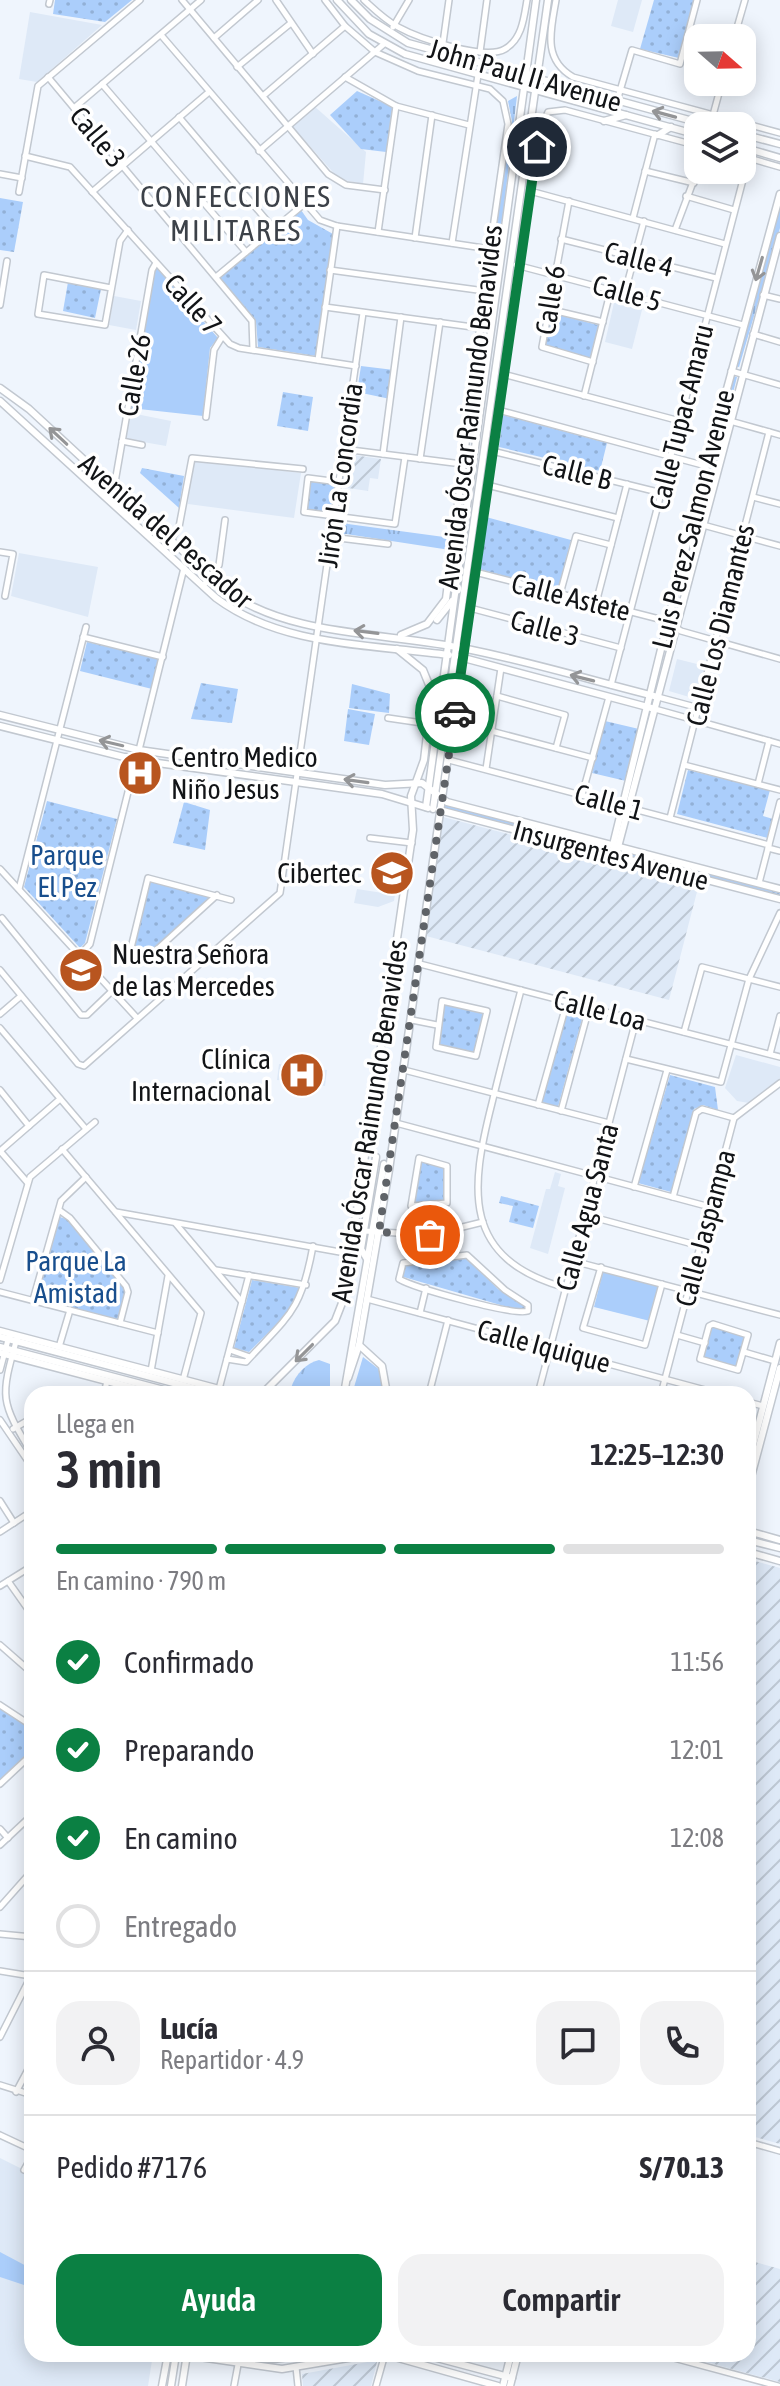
<!DOCTYPE html>
<html lang="es">
<meta charset="utf-8">
<style>
:root{--surface:#fff;--page:#f2f2f3;--text:#2b2b33;--muted:#7c7c81;--line:#e1e1e2;--accent:#0b8043}
body{margin:0;font-family:"Asap Condensed",sans-serif;background:var(--page);color:var(--text);height:100vh;display:flex;flex-direction:column;font-size:30px;white-space:nowrap}
*{box-sizing:border-box;margin:0}
p{font-size:26px;color:var(--muted)}
.icon{flex:none;width:44px;height:44px;fill:none;stroke:currentColor;stroke-width:2;stroke-linecap:round;stroke-linejoin:round}
.map{position:relative;flex:1;overflow:hidden}
.panel{position:absolute;left:24px;top:1386px;width:732px;height:976px;display:flex;flex-direction:column;background:var(--surface);border-radius:24px;box-shadow:0 4px 20px #0003}
.panel>*{flex:none}
.needle{width:52px;rotate:110deg}
.controls{position:absolute;left:684px;top:24px;display:grid;gap:16px}
.controls a{display:grid;place-items:center;width:72px;height:72px;border-radius:16px;background:var(--surface);box-shadow:0 4px 20px #0003;font-size:40px}
.pin{position:absolute;display:grid;place-items:center;width:68px;height:68px;color:#fff;margin:-34px;border:4px solid #fff;border-radius:50%;box-shadow:0 2px 8px #0007}
.courier{position:absolute;display:grid;place-items:center;width:80px;height:80px;margin:-40px;border:6px solid #0b8043;border-radius:50%;background:#fff;color:#222;box-shadow:0 2px 10px #0007}
.headline em{font-style:normal;font-weight:600}
.headline div{display:flex;flex-direction:column-reverse}
.headline{display:flex;align-items:center;justify-content:space-between;height:136px;padding:0 32px}
h1{font-size:52px;font-weight:600;line-height:60px}
.bar{display:grid;grid-template-columns:repeat(4,1fr);gap:12px 8px;align-content:center;height:96px;padding:0 32px}
.bar i{height:10px;border-radius:6px;background:var(--line)}
.bar .active{background:var(--accent)}
.bar p{grid-column:span 4}
.line{display:flex;align-items:center;gap:20px;padding:0 32px;border-top:2px solid var(--line)}
.line div{flex:1}
.round{display:grid;place-items:center;flex:none;width:84px;height:84px;border-radius:24px;background:var(--page)}
ol{padding:0 32px;list-style:none}
li{display:flex;align-items:center;gap:24px;height:88px}
li p{margin-inline-start:auto}
li .icon{padding:8px;border-radius:50%;background:var(--accent);color:#fff;stroke-width:4}
li:last-child{color:var(--muted)}
li i{width:44px;height:44px;border:4px solid var(--line);border-radius:50%}
.cta{display:flex;gap:16px;margin-top:auto;padding:16px 32px}
.cta a{flex:1;height:92px;border-radius:24px;background:var(--accent);color:#fff;font-size:32px;font-weight:600;line-height:92px;text-align:center}
.cta a+a{background:var(--page);color:var(--text)}
.map>svg:first-child{display:block}
</style>
<div class="map">
<svg width="780" height="2386" viewBox="0 0 780 2386">
<defs>
<pattern id="industrial-furrows" width="10" height="10" patternUnits="userSpaceOnUse" patternTransform="scale(2)"><rect width="10" height="10" fill="#dee9f7"/><path d="M-1 1l2-2M0 10L10 0M9 11l2-2" fill="none" stroke="#bdc7d3"/></pattern>
<pattern id="grass-tufts" width="24" height="20" patternUnits="userSpaceOnUse" patternTransform="scale(2)"><rect width="24" height="20" fill="#abcefb"/><path d="M3 7l-1-3M5 7V3M7 7l1-3M15 17l-1-3M17 17v-4M19 17l1-3" fill="none" stroke="#92b0d6"/></pattern>
<pattern id="park-dots" width="8" height="8" patternUnits="userSpaceOnUse" patternTransform="scale(2)"><rect width="8" height="8" fill="#abcefb"/><path d="M2 2h.1M6 6h.1" fill="none" stroke="#92b0d6" stroke-width="1.8" stroke-linecap="round"/></pattern>
</defs>
<rect width="100%" height="100%" fill="#eff5fd"/>
<g fill="#dee9f7">
<path d="M618,0H642L633,32L611,26Z"/>
<path d="M30,12L102,25L37,82L19,79Z"/>
<path d="M314,106L366,152L363,184L339,179L292,126Z"/>
<path d="M616,294L644,302L632,349L605,342Z"/>
<path d="M114,296L141,301L136,330L109,325Z"/>
<path d="M131,413L171,421L166,446L126,439Z"/>
<path d="M192,460L301,473L294,518L188,504Z"/>
<path d="M19,553L98,567L88,617L11,596Z"/>
<path d="M677,659L705,666L696,699L669,691Z"/>
<path d="M389,854L401,856L394,901L378,907L354,903L357,889L383,893Z"/>
<path d="M736,1055L780,1067V1079L749,1103L737,1101L725,1088Z"/>
<path d="M279,1064L327,1070L325,1086L277,1080Z"/>
<path d="M555,1172L561,1174L558,1186L565,1188L548,1254L530,1248L546,1189H550Z"/>
<path d="M0,2158L32,2174V2354H153L148,2386H0Z"/>
</g>
<g fill="url(#industrial-furrows)">
<path d="M353,455L381,459L378,479L370,478L368,491L348,488Z"/>
<path d="M443,817L699,884L669,1000L426,936Z"/>
<path d="M748,1559L780,1568V2144L748,2135Z"/>
<path d="M748,2260L780,2269V2382L677,2354H748Z"/>
<path d="M373,2361L377,2362L371,2386H303L302,2374Z"/>
</g>
<g fill="url(#grass-tufts)">
<path d="M517,96L502,224L495,231L512,121L508,101Z"/>
<path d="M780,204V228L739,367L735,366Z"/>
<path d="M731,375L737,377L702,516L696,518Z"/>
<path d="M339,520L348,524L444,537L450,535V550L346,534L337,536Z"/>
<path d="M445,804L780,893V896L444,808Z"/>
<path d="M363,1357L380,1370L383,1394H352Z"/>
<path d="M319,1360L330,1364V1394H293L291,1388C295,1375 306,1363 319,1360Z"/>
</g>
<g fill="url(#park-dots)">
<path d="M55,0H132L105,22L53,14Z"/>
<path d="M654,0H694L679,58L640,49Z"/>
<path d="M357,91L393,107L386,152L361,149L330,115Z"/>
<path d="M0,198L23,202L14,252L0,250Z"/>
<path d="M301,210L308,220L333,234L316,356L258,347L256,322L219,278Z"/>
<path d="M68,282L101,289L95,318L63,311Z"/>
<path d="M551,313L602,326L592,361L545,348Z"/>
<path d="M361,366L394,370L390,399L357,392Z"/>
<path d="M283,392L313,397L308,431L277,426Z"/>
<path d="M503,415L607,443L600,471L499,447Z"/>
<path d="M142,468L184,476L179,508L140,473Z"/>
<path d="M310,480L337,484L333,514L307,511Z"/>
<path d="M486,517L571,540L558,590L479,569Z"/>
<path d="M87,642L159,659L152,689L80,671Z"/>
<path d="M201,683L238,689L232,723L191,719Z"/>
<path d="M352,684L390,694L389,713L349,708Z"/>
<path d="M348,709L375,714L369,745L344,741Z"/>
<path d="M605,721L639,729L626,781L592,773Z"/>
<path d="M688,770L770,790L763,816L773,819L768,838L677,814Z"/>
<path d="M47,801L117,819L85,943L80,948L24,887Z"/>
<path d="M184,802L210,810L205,850L173,843Z"/>
<path d="M148,880L212,897L150,953L133,948Z"/>
<path d="M442,1002L485,1014L474,1054L438,1046Z"/>
<path d="M569,1007L584,1012L558,1107L542,1103Z"/>
<path d="M670,1075L715,1087L718,1110L703,1105L694,1109L671,1192L638,1183Z"/>
<path d="M421,1160L446,1168L447,1201L413,1203Z"/>
<path d="M501,1196L539,1206L533,1228L509,1222L513,1206L499,1203Z"/>
<path d="M60,1217L69,1220L123,1287L126,1293L120,1320L37,1299Z"/>
<path d="M466,1258L498,1289L527,1307L525,1312L400,1276L403,1265Z"/>
<path d="M252,1280L301,1288L288,1313L249,1352L234,1348Z"/>
<path d="M711,1326L746,1336L737,1368L702,1358Z"/>
<path d="M0,1709L32,1729V1749L0,1780Z"/>
</g>
<g fill="#abcefb">
<path d="M156,267L218,338L210,348L203,416L130,408L151,277Z"/>
<path d="M603,1272L660,1287L650,1321L594,1307Z"/>
<path d="M0,2252L32,2269L24,2285L0,2277Z"/>
</g>
<g fill="none" stroke-linecap="round" stroke-linejoin="round">
<g stroke="#c2c8d0" stroke-width="8">
<g id="minor">
<path d="M182,0L328,174L346,185L385,190"/>
<path d="M276,0L313,54"/>
<path d="M325,0L345,26L375,52L418,71L490,89L503,101L508,124L491,242"/>
<path d="M364,0C375,10 385,20 398,27C418,38 485,61 505,49C522,39 524,18 527,0"/>
<path d="M556,0C551,30 542,59 573,77L780,133"/>
<path d="M49,4L50,0"/>
<path d="M393,27L409,0"/>
<path d="M161,35L320,220L337,226L490,249"/>
<path d="M214,38L258,0"/>
<path d="M734,38L745,0"/>
<path d="M443,43L449,0"/>
<path d="M480,52L487,0"/>
<path d="M237,67L291,23"/>
<path d="M48,77L252,321L253,350"/>
<path d="M345,77L396,106L469,125"/>
<path d="M102,84L246,252"/>
<path d="M263,96L345,26"/>
<path d="M617,101L632,50L680,64L697,0"/>
<path d="M74,108L201,0"/>
<path d="M713,115L722,82"/>
<path d="M179,117L274,229"/>
<path d="M259,151L384,44"/>
<path d="M25,156L70,167L230,344L239,348L356,366"/>
<path d="M742,156L780,167"/>
<path d="M645,171L694,183"/>
<path d="M0,174L22,178"/>
<path d="M530,191L725,244"/>
<path d="M19,192L38,86L140,0"/>
<path d="M92,192L209,92"/>
<path d="M686,196L734,210"/>
<path d="M569,201L542,347L593,362"/>
<path d="M633,218L655,134"/>
<path d="M675,230L698,169"/>
<path d="M378,232L396,106"/>
<path d="M415,238L432,115"/>
<path d="M561,239L716,278"/>
<path d="M452,243L478,75"/>
<path d="M516,265L743,325"/>
<path d="M518,265L538,135L548,112L565,110L698,146"/>
<path d="M330,270L485,291"/>
<path d="M216,277L303,205"/>
<path d="M111,288L44,275L38,314L105,325L120,241L128,230"/>
<path d="M625,292L644,221"/>
<path d="M763,295L780,299"/>
<path d="M0,305L7,261"/>
<path d="M325,307L480,328"/>
<path d="M548,309L603,322"/>
<path d="M753,334L780,342"/>
<path d="M318,360L337,226"/>
<path d="M731,371L780,385"/>
<path d="M503,374L680,421"/>
<path d="M584,396L611,289"/>
<path d="M498,410L706,466"/>
<path d="M206,417L214,350L222,337"/>
<path d="M730,421L780,435"/>
<path d="M122,441L142,445"/>
<path d="M343,449L462,464"/>
<path d="M492,451L662,493"/>
<path d="M383,454L401,317"/>
<path d="M420,459L440,322"/>
<path d="M339,482L308,478L304,512L395,524L405,457"/>
<path d="M487,485L618,518"/>
<path d="M114,488L152,270L156,263"/>
<path d="M753,497L780,504"/>
<path d="M692,522L780,546"/>
<path d="M331,537L388,544"/>
<path d="M171,540L179,527L192,458L303,469"/>
<path d="M0,552L13,554L5,596"/>
<path d="M475,572L663,620L681,631L780,659"/>
<path d="M203,586L219,565L225,520"/>
<path d="M560,594L576,536L611,545"/>
<path d="M596,603L627,484"/>
<path d="M470,608L621,648"/>
<path d="M83,637L163,657"/>
<path d="M611,685L751,149"/>
<path d="M497,696L565,715L556,748"/>
<path d="M658,697L699,708"/>
<path d="M655,709L780,744"/>
<path d="M388,718L429,724"/>
<path d="M491,731L593,758"/>
<path d="M139,750L184,568"/>
<path d="M449,760L769,845"/>
<path d="M684,765L780,790"/>
<path d="M486,769L501,668"/>
<path d="M758,784L769,741"/>
<path d="M582,795L609,697"/>
<path d="M670,818L769,432"/>
<path d="M370,838L412,843"/>
<path d="M768,848L780,851"/>
<path d="M0,869L137,1018"/>
<path d="M759,883L780,802"/>
<path d="M19,889L86,627"/>
<path d="M217,895L151,955L131,948L148,878L231,900"/>
<path d="M2,918L81,1015H87L113,990"/>
<path d="M80,955L90,944L136,760"/>
<path d="M420,964L780,1057"/>
<path d="M0,970L78,1064L84,1066L280,893L363,313"/>
<path d="M521,990C511,1028 501,1065 492,1103C470,1189 461,1259 566,1288"/>
<path d="M442,1001L487,1011L476,1056L436,1047Z"/>
<path d="M0,1014L21,996"/>
<path d="M412,1020L437,1025"/>
<path d="M0,1028L86,1129"/>
<path d="M684,1032L702,967L780,987"/>
<path d="M770,1054L780,1016"/>
<path d="M626,1059L721,1082L749,979L780,913"/>
<path d="M404,1070L609,1123"/>
<path d="M0,1090L29,1126"/>
<path d="M538,1105L567,1002"/>
<path d="M561,1111L589,1008"/>
<path d="M396,1123L710,1207"/>
<path d="M62,1149L201,1313L183,1380"/>
<path d="M0,1151L60,1099"/>
<path d="M0,1151L27,1182"/>
<path d="M419,1158L447,1166V1203L411,1206Z"/>
<path d="M634,1187L667,1070"/>
<path d="M673,1197L696,1113L702,1109L734,1118"/>
<path d="M437,1205L447,1259"/>
<path d="M59,1210L70,1218L126,1286L128,1292L120,1323"/>
<path d="M116,1212L351,1254"/>
<path d="M585,1215L700,1246"/>
<path d="M176,1224L242,1302"/>
<path d="M364,1231L430,1235L483,1222"/>
<path d="M467,1255L505,1290L528,1305V1311C514,1316 414,1288 399,1279L403,1263Z"/>
<path d="M573,1261L780,1315"/>
<path d="M601,1267L583,1328L645,1345L662,1284"/>
<path d="M216,1270L306,1285"/>
<path d="M0,1280L30,1177L95,1122"/>
<path d="M0,1292L158,1333"/>
<path d="M367,1299L720,1394"/>
<path d="M33,1300L61,1201L86,1177"/>
<path d="M420,1313L426,1288"/>
<path d="M713,1324L748,1335L738,1370L700,1359L709,1326Z"/>
<path d="M677,1335L705,1343"/>
<path d="M17,1338C0,1399 0,1400 32,1454"/>
<path d="M59,1347L70,1310"/>
<path d="M230,1350L250,1357"/>
<path d="M744,1352L775,1361"/>
<path d="M227,1359L246,1362C289,1315 301,1312 313,1246"/>
<path d="M0,1370L9,1336"/>
<path d="M151,1371L168,1276"/>
<path d="M219,1389L249,1275"/>
<path d="M104,1394L107,1381"/>
<path d="M429,1394L448,1320"/>
<path d="M538,1394L636,1020"/>
<path d="M661,1394L734,1118L780,1083"/>
<path d="M748,1402L763,1406"/>
<path d="M0,1420L32,1467"/>
<path d="M13,1429L32,1418"/>
<path d="M0,1501L14,1523"/>
<path d="M0,1532L32,1511"/>
<path d="M8,1581L32,1615"/>
<path d="M0,1586L32,1566"/>
<path d="M0,1645L32,1673"/>
<path d="M0,1705L32,1726"/>
<path d="M0,1784L32,1754"/>
<path d="M0,1829L8,1838"/>
<path d="M0,1845L32,1815"/>
<path d="M0,1907L32,1871"/>
<path d="M0,1934L32,1937"/>
<path d="M0,1971L31,1976"/>
<path d="M0,2037L31,1976"/>
<path d="M0,2085L32,2095"/>
<path d="M16,2092L32,2062"/>
<path d="M0,2135L32,2150"/>
<path d="M748,2142L780,2151"/>
<path d="M24,2170L32,2156"/>
<path d="M659,2354L778,2386"/>
<path d="M296,2367L298,2386"/>
<path d="M234,2386L240,2354"/>
<path d="M376,2386L385,2354"/>
</g>
</g>
<g stroke="#c2c8d0" stroke-width="9">
<g id="major">
<path d="M337,0L369,34L405,54L698,135"/>
<path d="M351,0L370,19L408,43L711,126"/>
<path d="M604,121L626,115"/>
<path d="M742,134L780,144"/>
<path d="M658,135L671,127"/>
<path d="M742,147L780,158"/>
<path d="M488,278L492,303"/>
<path d="M0,388L29,409L225,590C290,638 389,632 467,649C531,662 594,681 658,697"/>
<path d="M0,401L216,598C282,647 370,644 449,655"/>
<path d="M437,620L452,601"/>
<path d="M401,635L427,624L446,599L491,242L504,232"/>
<path d="M460,657L655,709"/>
<path d="M0,715L139,750L385,785L422,783L447,802L780,889"/>
<path d="M0,726L136,760L382,794L428,808"/>
<path d="M126,757L132,772"/>
<path d="M426,807L536,0"/>
<path d="M433,809L548,0"/>
<path d="M439,810L780,899"/>
<path d="M613,845L706,466L780,194"/>
<path d="M618,847L780,236"/>
<path d="M367,1259L361,1249L376,1157"/>
<path d="M0,1331L238,1394"/>
<path d="M0,1337L215,1394"/>
<path d="M359,1345L382,1366L387,1394"/>
<path d="M0,1347L179,1394"/>
<path d="M0,1353L156,1394"/>
<path d="M348,1378L359,1345L389,1170L518,265"/>
<path d="M262,1394L335,1321L344,1298L413,830L411,796L424,760L432,692L423,670L397,649"/>
<path d="M344,1394L384,1164"/>
<path d="M748,1464L780,1343"/>
<path d="M748,1488L780,1368"/>
<path d="M748,1531L780,1540"/>
<path d="M748,1540L780,1548"/>
<path d="M748,1552L780,1561"/>
<path d="M179,2354L282,2369L372,2354"/>
<path d="M236,2354L273,2359L313,2354"/>
<path d="M384,2354L498,2386"/>
<path d="M422,2354L512,2378"/>
<path d="M162,2386L168,2354"/>
<path d="M171,2386L176,2354"/>
<path d="M182,2386L187,2354"/>
<path d="M503,2386L511,2354"/>
<path d="M510,2386L518,2354"/>
</g>
</g>
<use href="#minor" stroke="#fff" stroke-width="5"/>
<use href="#major" stroke="#fff" stroke-width="6"/>
</g>
<defs><path id="oneway-shaft" d="M-6 0H5M1.5-3L5.5 0L1.5 3" fill="none" stroke-width="1.6" stroke-linecap="round" stroke-linejoin="round" transform="scale(2)"/></defs>
<g stroke="#949597">
<use href="#oneway-shaft" transform="translate(664 114) rotate(-165)"/>
<use href="#oneway-shaft" transform="translate(759 269) rotate(106)"/>
<use href="#oneway-shaft" transform="translate(58 436) rotate(-137)"/>
<use href="#oneway-shaft" transform="translate(366 632) rotate(-173)"/>
<use href="#oneway-shaft" transform="translate(582 678) rotate(-166)"/>
<use href="#oneway-shaft" transform="translate(111 743) rotate(-167)"/>
<use href="#oneway-shaft" transform="translate(356 781) rotate(-172)"/>
<use href="#oneway-shaft" transform="translate(304 1353) rotate(135)"/>
</g>
<g fill="none" stroke-linecap="round" stroke-linejoin="round">
<path stroke="#5f6368" stroke-width="8" stroke-dasharray="0 14.4" d="M430,1235L379,1232L455,713"/>
<path stroke="#0b8043" stroke-width="10" d="M455,713L537,147"/>
</g>
<defs>
<g id="hospital-disc" transform="scale(2.3)"><circle r="9.5" fill="#b8551f" stroke="#fff"/><path d="M-5-5h3v3.5h4V-5h3V5h-3V1.5h-4V5h-3Z" fill="#fff"/></g>
<g id="university-disc" transform="scale(2.3)"><circle r="9.5" fill="#b8551f" stroke="#fff"/><path d="M0-5L7-2L0 1L-7-2ZM-4 1L0 2.5L4 1V4Q0 6-4 4Z" fill="#fff"/></g>
</defs>
<g fill-rule="evenodd">
<use href="#hospital-disc" x="140" y="773"/>
<use href="#university-disc" x="392" y="873"/>
<use href="#university-disc" x="81" y="970"/>
<use href="#hospital-disc" x="302" y="1075"/>
</g>
<g text-anchor="middle" dominant-baseline="central" stroke-width="7" stroke-linejoin="round" paint-order="stroke">
<g font-size="28" fill="#121417" stroke="#fff">
<text transform="translate(525 75) rotate(16)">John Paul II Avenue</text>
<text transform="translate(98 137) rotate(50)">Calle 3</text>
<text transform="translate(639 259) rotate(14)">Calle 4</text>
<text transform="translate(627 293) rotate(15)">Calle 5</text>
<text transform="translate(550 300) rotate(-81)">Calle 6</text>
<text transform="translate(193 304) rotate(48)">Calle 7</text>
<text transform="translate(134 375) rotate(-80)">Calle 26</text>
<text transform="translate(470 407) rotate(-83)">Avenida Óscar Raimundo Benavides</text>
<text transform="translate(681 417) rotate(-76)">Calle Tupac Amaru</text>
<text transform="translate(577 472) rotate(14)">Calle B</text>
<text transform="translate(340 475) rotate(-82)">Jirón La Concordia</text>
<text transform="translate(693 519) rotate(-76)">Luis Perez Salmon Avenue</text>
<text transform="translate(166 531) rotate(41)">Avenida del Pescador</text>
<text transform="translate(571 597) rotate(14)">Calle Astete</text>
<text transform="translate(720 625) rotate(-76)">Calle Los Diamantes</text>
<text transform="translate(545 628) rotate(15)">Calle 3</text>
<text transform="translate(609 802) rotate(15)">Calle 1</text>
<text transform="translate(611 855) rotate(15)">Insurgentes Avenue</text>
<text transform="translate(600 1010) rotate(14)">Calle Loa</text>
<text transform="translate(369 1121) rotate(-81)">Avenida Óscar Raimundo Benavides</text>
<text transform="translate(587 1207) rotate(-75)">Calle Agua Santa</text>
<text transform="translate(705 1228) rotate(-75)">Calle Jaspampa</text>
<text transform="translate(544 1346) rotate(15)">Calle Iquique</text>
</g>
<g font-size="28" fill="#121417" stroke="#fff" text-anchor="start">
<text x="171" y="757">Centro Medico<tspan x="171" dy="32">Niño Jesus</tspan></text>
<text x="361" y="873" text-anchor="end">Cibertec</text>
<text x="112" y="954">Nuestra Señora<tspan x="112" dy="32">de las Mercedes</tspan></text>
<text x="271" y="1059" text-anchor="end">Clínica<tspan x="271" dy="32">Internacional</tspan></text>
</g>
<g font-size="28" fill="#184e8d" stroke="#fff">
<text x="67" y="855">Parque<tspan x="67" dy="32">El Pez</tspan></text>
<text x="76" y="1261">Parque La<tspan x="76" dy="32">Amistad</tspan></text>
</g>
<g font-size="30" letter-spacing="2" fill="#3c4148" stroke="#fff">
<text x="236" y="196">CONFECCIONES<tspan x="236" dy="34">MILITARES</tspan></text>
</g>
</g>
</svg>
<div class="controls">
<a><svg class="needle" viewBox="-14 -14 28 28"><path d="M0-13l5 13h-10z" fill="#e53935"/><path d="M0 13l5-13h-10z" fill="#7c7c81"/></svg></a>
<a><svg class="icon" aria-label="layers" viewBox="0 0 24 24"><path d="M12 4l9 5-9 5-9-5zM3 14l9 5 9-5"/></svg></a>
</div>
<div class="pin" style="left:430px;top:1235px;background:#ea580c"><svg class="icon" aria-label="bag" viewBox="0 0 24 24"><path d="M5 8h14l-1 12H6zM9 8a3 3 0 0 1 6 0"/></svg></div>
<div class="pin" style="left:537px;top:147px;background:#1f2937"><svg class="icon" aria-label="home" viewBox="0 0 24 24"><path d="M3 11l9-7 9 7M6 9v11h12V9"/></svg></div>
<div class="courier" style="left:455px;top:713px"><svg class="icon" aria-label="car" viewBox="0 0 24 24"><path d="M5 17H2v-5l4-1 3-4h7l3 4 3 1v5h-3M9 17h6M6 11h13"/><circle cx="7" cy="17" r="2"/><circle cx="17" cy="17" r="2"/></svg></div>
<section class="panel">
<div class="headline"><div><h1>3 min</h1><p>Llega en</p></div><em>12:25–12:30</em></div>
<div class="bar"><i class="active"></i><i class="active"></i><i class="active"></i><i></i><p>En camino · 790 m</p></div>
<ol>
<li><svg class="icon" aria-label="check" viewBox="0 0 24 24"><path d="M5 12l5 5 9-10"/></svg>Confirmado<p>11:56</p></li>
<li><svg class="icon" aria-label="check" viewBox="0 0 24 24"><path d="M5 12l5 5 9-10"/></svg>Preparando<p>12:01</p></li>
<li><svg class="icon" aria-label="check" viewBox="0 0 24 24"><path d="M5 12l5 5 9-10"/></svg>En camino<p>12:08</p></li>
<li><i></i>Entregado</li>
</ol>
<div class="line" style="height:144px"><a class="round"><svg class="icon" aria-label="person" viewBox="0 0 24 24"><circle cx="12" cy="8" r="4"/><path d="M4 21q1-7 8-7t8 7"/></svg></a><div><b>Lucía</b><p>Repartidor · 4.9</p></div><a class="round"><svg class="icon" aria-label="chat" viewBox="0 0 24 24"><path d="M4 5h16v11H9l-5 4z"/></svg></a><a class="round"><svg class="icon" aria-label="phone" viewBox="0 0 24 24"><path d="M5 4h4l2 5-3 2q2 4 5 5l2-3 5 2v4C11 20 4 13 5 4z"/></svg></a></div>
<div class="line" style="height:104px"><div>Pedido #7176</div><b>S/70.13</b></div>
<div class="cta"><a>Ayuda</a><a>Compartir</a></div>
</section>
</div>
